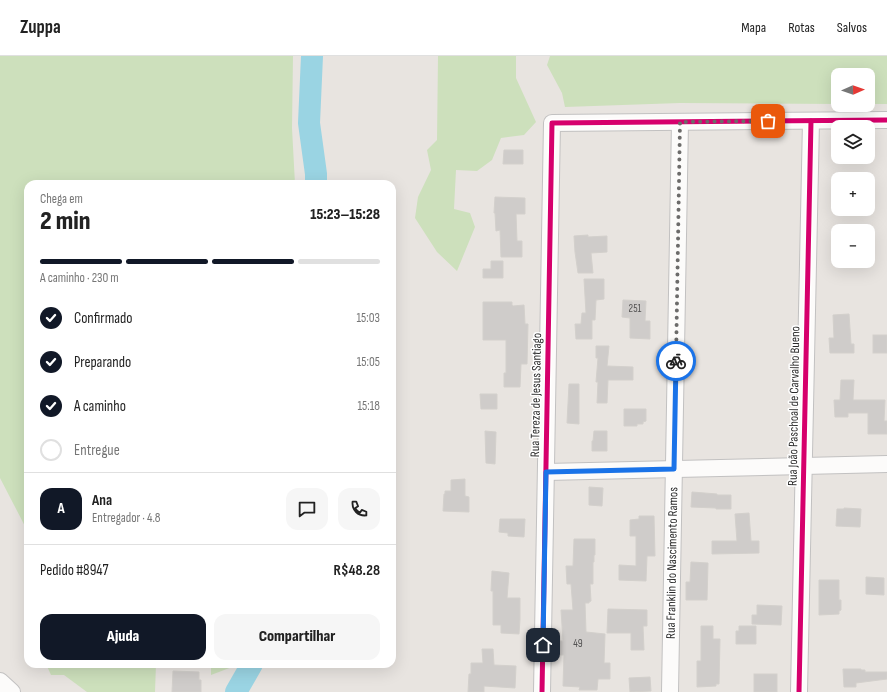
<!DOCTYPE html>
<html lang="pt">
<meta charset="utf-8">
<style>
:root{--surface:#fff;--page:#f6f6f6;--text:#222;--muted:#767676;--line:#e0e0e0;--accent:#111827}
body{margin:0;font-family:"Sofia Sans Condensed",sans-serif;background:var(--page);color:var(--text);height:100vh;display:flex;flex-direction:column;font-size:15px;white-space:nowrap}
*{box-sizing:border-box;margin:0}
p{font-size:13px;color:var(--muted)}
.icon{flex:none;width:22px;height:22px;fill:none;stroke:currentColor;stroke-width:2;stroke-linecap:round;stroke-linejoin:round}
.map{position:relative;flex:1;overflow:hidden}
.panel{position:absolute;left:24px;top:124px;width:372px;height:488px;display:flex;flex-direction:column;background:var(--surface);border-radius:12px;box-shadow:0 4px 16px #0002}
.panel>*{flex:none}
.needle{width:26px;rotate:88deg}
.fabs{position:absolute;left:831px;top:12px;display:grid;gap:8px}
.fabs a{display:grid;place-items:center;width:44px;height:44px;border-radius:8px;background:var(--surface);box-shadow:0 4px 16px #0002;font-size:20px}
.pin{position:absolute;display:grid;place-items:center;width:34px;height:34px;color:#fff;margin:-17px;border-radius:8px;box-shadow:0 2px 6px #0006}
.courier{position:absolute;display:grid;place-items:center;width:40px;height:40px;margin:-20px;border:3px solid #1a73e8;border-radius:50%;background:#fff;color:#222;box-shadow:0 1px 5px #0007}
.head em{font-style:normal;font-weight:800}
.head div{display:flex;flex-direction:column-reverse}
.head{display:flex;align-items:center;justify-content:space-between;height:68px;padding:0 16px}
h1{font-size:26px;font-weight:800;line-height:30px}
.bar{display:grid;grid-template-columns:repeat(4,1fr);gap:6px 4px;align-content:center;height:48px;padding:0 16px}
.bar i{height:5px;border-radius:3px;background:var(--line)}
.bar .current{background:var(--accent)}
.bar p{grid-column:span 4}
.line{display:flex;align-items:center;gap:10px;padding:0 16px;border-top:1px solid var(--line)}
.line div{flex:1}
.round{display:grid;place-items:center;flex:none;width:42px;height:42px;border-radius:12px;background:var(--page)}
ol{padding:0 16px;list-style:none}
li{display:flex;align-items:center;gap:12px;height:44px}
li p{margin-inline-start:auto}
li .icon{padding:4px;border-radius:50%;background:var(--accent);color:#fff;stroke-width:4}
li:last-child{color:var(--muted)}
li i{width:22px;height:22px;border:2px solid var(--line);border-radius:50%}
.action{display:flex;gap:8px;margin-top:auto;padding:8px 16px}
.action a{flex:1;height:46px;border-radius:12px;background:var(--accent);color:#fff;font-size:16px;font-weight:800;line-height:46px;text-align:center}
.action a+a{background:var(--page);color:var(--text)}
header{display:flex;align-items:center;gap:24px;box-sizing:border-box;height:56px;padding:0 20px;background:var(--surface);border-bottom:1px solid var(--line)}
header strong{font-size:19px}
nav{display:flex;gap:22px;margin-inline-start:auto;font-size:14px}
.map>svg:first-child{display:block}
</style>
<header>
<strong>Zuppa</strong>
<nav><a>Mapa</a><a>Rotas</a><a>Salvos</a></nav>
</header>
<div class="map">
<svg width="887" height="636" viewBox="0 0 887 636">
<rect width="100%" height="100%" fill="#e8e4e0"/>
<g fill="#cde0bc">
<path d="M0,0H293L292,72L295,128H28V476L0,422Z"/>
<path d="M438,0H516V22L536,66L524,79L501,82L492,104L477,115L456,114L454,153L470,157L475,171L457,215L437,196L415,162L418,141L431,114L427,94L437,84Z"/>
<path d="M550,0H887V48H868V19H838V48L680,47L565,51L562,37L547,9Z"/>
<path d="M46,608H156L155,636H87L64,619H51Z"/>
<path d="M211,608H240L211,619Z"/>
</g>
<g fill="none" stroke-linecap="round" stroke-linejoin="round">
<g stroke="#9ad4e3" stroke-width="22">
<path d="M312,0L309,67L316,118V128"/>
<path d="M236,636L252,608"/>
</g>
</g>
<g fill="#cfccca" stroke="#d3d0cc">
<path d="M504,94H523V108H503Z"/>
<path d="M495,141L525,142V158H516L517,185H522V201H501L500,174L496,175L495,157H494Z"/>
<path d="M588,179V181L607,180V196L591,197L593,217H578L575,196L574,180Z"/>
<path d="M491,205H503V222H483V213H491Z"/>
<path d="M584,223H604V243L596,244L595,264H592V283H576L575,268H581L582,257H586Z"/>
<path d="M623,244L646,245L645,265H650V283L630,282V262L622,261Z"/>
<path d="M483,246H512V249L513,250L524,249L525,268H528L527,308H521L520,331H504V317H506V284H483Z"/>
<path d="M849,258L851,288H854V297H830L829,282H834L833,259Z"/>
<rect x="873" y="279" width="14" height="18"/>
<path d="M596,290H609L607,310L633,311V324H608L607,347H597L598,326H596L598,302H596Z"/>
<path d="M841,324H854L853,344H885L884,365H887V378H868V357H848V361H835L834,344H840Z"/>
<path d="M569,328H579V368L567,367Z"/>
<path d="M480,338H497V353H481Z"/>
<path d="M624,353H646V365L643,366V368H637V370H624Z"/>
<path d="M485,375L496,376L495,408L486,407Z"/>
<path d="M594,375H607V395H592V385H593Z"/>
<path d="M465,423V440L469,441V456L443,455L444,438H445V435H451V424Z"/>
<path d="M589,431L603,432L602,450L589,449Z"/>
<path d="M692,436L717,438V439H731V453H716V452L691,451Z"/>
<path d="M844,452L861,453L860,471L836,470L837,453H844Z"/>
<path d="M749,457L751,485H759V497L712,498V485H737L735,458Z"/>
<path d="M639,460H654L655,500H647L646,525L619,524V509L636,510V480H630V464L639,463Z"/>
<path d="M500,463H525L524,481L508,480V477L499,476Z"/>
<path d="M574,483H595V499H594V506H593V528H590L591,545L589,546V547H585L586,576L605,578L604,607H610V623H598L597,634H579L580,631L563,630L564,599H560L559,585H563L561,554H573L571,528H567L566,510H573Z"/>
<path d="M691,506L708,507L707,544H686V526H690Z"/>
<path d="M492,515L509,517L507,542H520V563L519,578L501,577V569H493V535H491Z"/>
<path d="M866,521L884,522V539L866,538Z"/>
<path d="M819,524H839V544H841V554L839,555V558L819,559Z"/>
<path d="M757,549L782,550L781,569L752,568V559H757Z"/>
<path d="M608,553L647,554V570H643L644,594H631V577H607Z"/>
<path d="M701,570H713V583H720L719,628H716V630L697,631V605H701Z"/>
<path d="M739,570H756V588H736V575H739Z"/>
<path d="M482,593H493L494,609L516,610L515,632L484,630V636H468L469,618H471V607H483Z"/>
<path d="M843,613H861V614H865V616H887V623L856,627V631H844Z"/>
<path d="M173,615L199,616V624H201V636H172Z"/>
<rect x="754" y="618" width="23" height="18"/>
<path d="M650,621L651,635L630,636L629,622Z"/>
</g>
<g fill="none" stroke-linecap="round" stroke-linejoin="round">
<g stroke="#c2c1c1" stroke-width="18">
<g id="minor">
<path d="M546,416L887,408"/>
<path d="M0,625L12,636"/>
<path d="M542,636L552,67L887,64"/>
<path d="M670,636L680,66"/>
<path d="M799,636L811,65"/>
</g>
</g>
<use href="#minor" stroke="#fcfbfa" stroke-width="16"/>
<g stroke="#fff" stroke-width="8">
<g id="cycleway">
<path d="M542,636L552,67L887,64"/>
<path d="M799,636L811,65"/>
</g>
</g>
<use href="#cycleway" stroke="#d6006c" stroke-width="5"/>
</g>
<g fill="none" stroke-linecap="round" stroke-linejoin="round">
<path stroke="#6c6b6a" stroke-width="4" stroke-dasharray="0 7.2" d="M676,305L680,66L768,65"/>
<path stroke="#1a73e8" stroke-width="5" d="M543,589L546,416L674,413L676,305"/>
</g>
<g text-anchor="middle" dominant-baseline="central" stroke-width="3" stroke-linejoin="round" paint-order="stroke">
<g font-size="11" fill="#545353">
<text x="635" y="252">251</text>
<text x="578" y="587">49</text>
</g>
<g font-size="13" fill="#2a2a2a" stroke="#fff">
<text transform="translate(536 339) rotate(-89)">Rua Tereza de Jesus Santiago</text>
<text transform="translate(794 350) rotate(-89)">Rua João Paschoal de Carvalho Bueno</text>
<text transform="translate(672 507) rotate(-89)">Rua Franklin do Nascimento Ramos</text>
</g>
</g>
</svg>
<div class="fabs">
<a><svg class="needle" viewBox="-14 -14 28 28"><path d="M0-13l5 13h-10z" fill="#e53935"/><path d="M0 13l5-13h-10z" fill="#767676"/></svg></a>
<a><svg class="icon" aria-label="layers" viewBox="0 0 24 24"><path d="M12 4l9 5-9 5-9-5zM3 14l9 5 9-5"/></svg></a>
<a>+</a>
<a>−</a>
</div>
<div class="pin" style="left:768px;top:65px;background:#ea580c"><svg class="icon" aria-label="bag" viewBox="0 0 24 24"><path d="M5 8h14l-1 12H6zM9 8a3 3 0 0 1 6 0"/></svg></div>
<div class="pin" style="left:543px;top:589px;background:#1f2937"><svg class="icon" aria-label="home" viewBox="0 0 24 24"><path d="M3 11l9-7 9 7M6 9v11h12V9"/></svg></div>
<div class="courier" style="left:676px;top:305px"><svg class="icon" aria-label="bike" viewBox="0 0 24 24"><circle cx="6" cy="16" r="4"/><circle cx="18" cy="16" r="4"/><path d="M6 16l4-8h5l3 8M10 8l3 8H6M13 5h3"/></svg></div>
<section class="panel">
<div class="head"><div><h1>2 min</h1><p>Chega em</p></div><em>15:23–15:28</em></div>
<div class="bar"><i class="current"></i><i class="current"></i><i class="current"></i><i></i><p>A caminho · 230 m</p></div>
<ol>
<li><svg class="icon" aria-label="check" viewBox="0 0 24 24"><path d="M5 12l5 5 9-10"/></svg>Confirmado<p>15:03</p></li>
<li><svg class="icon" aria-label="check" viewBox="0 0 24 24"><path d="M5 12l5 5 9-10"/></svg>Preparando<p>15:05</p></li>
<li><svg class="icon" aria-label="check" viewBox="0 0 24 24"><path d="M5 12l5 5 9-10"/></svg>A caminho<p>15:18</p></li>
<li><i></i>Entregue</li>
</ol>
<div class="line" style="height:72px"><b class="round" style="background:var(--accent);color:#fff">A</b><div><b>Ana</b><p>Entregador · 4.8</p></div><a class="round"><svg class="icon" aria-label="chat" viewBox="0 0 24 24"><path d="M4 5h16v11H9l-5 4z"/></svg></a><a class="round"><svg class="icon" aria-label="phone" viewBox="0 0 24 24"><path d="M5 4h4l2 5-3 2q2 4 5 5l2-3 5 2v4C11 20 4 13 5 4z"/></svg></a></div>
<div class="line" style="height:52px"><div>Pedido #8947</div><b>R$48.28</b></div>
<div class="action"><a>Ajuda</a><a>Compartilhar</a></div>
</section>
</div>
